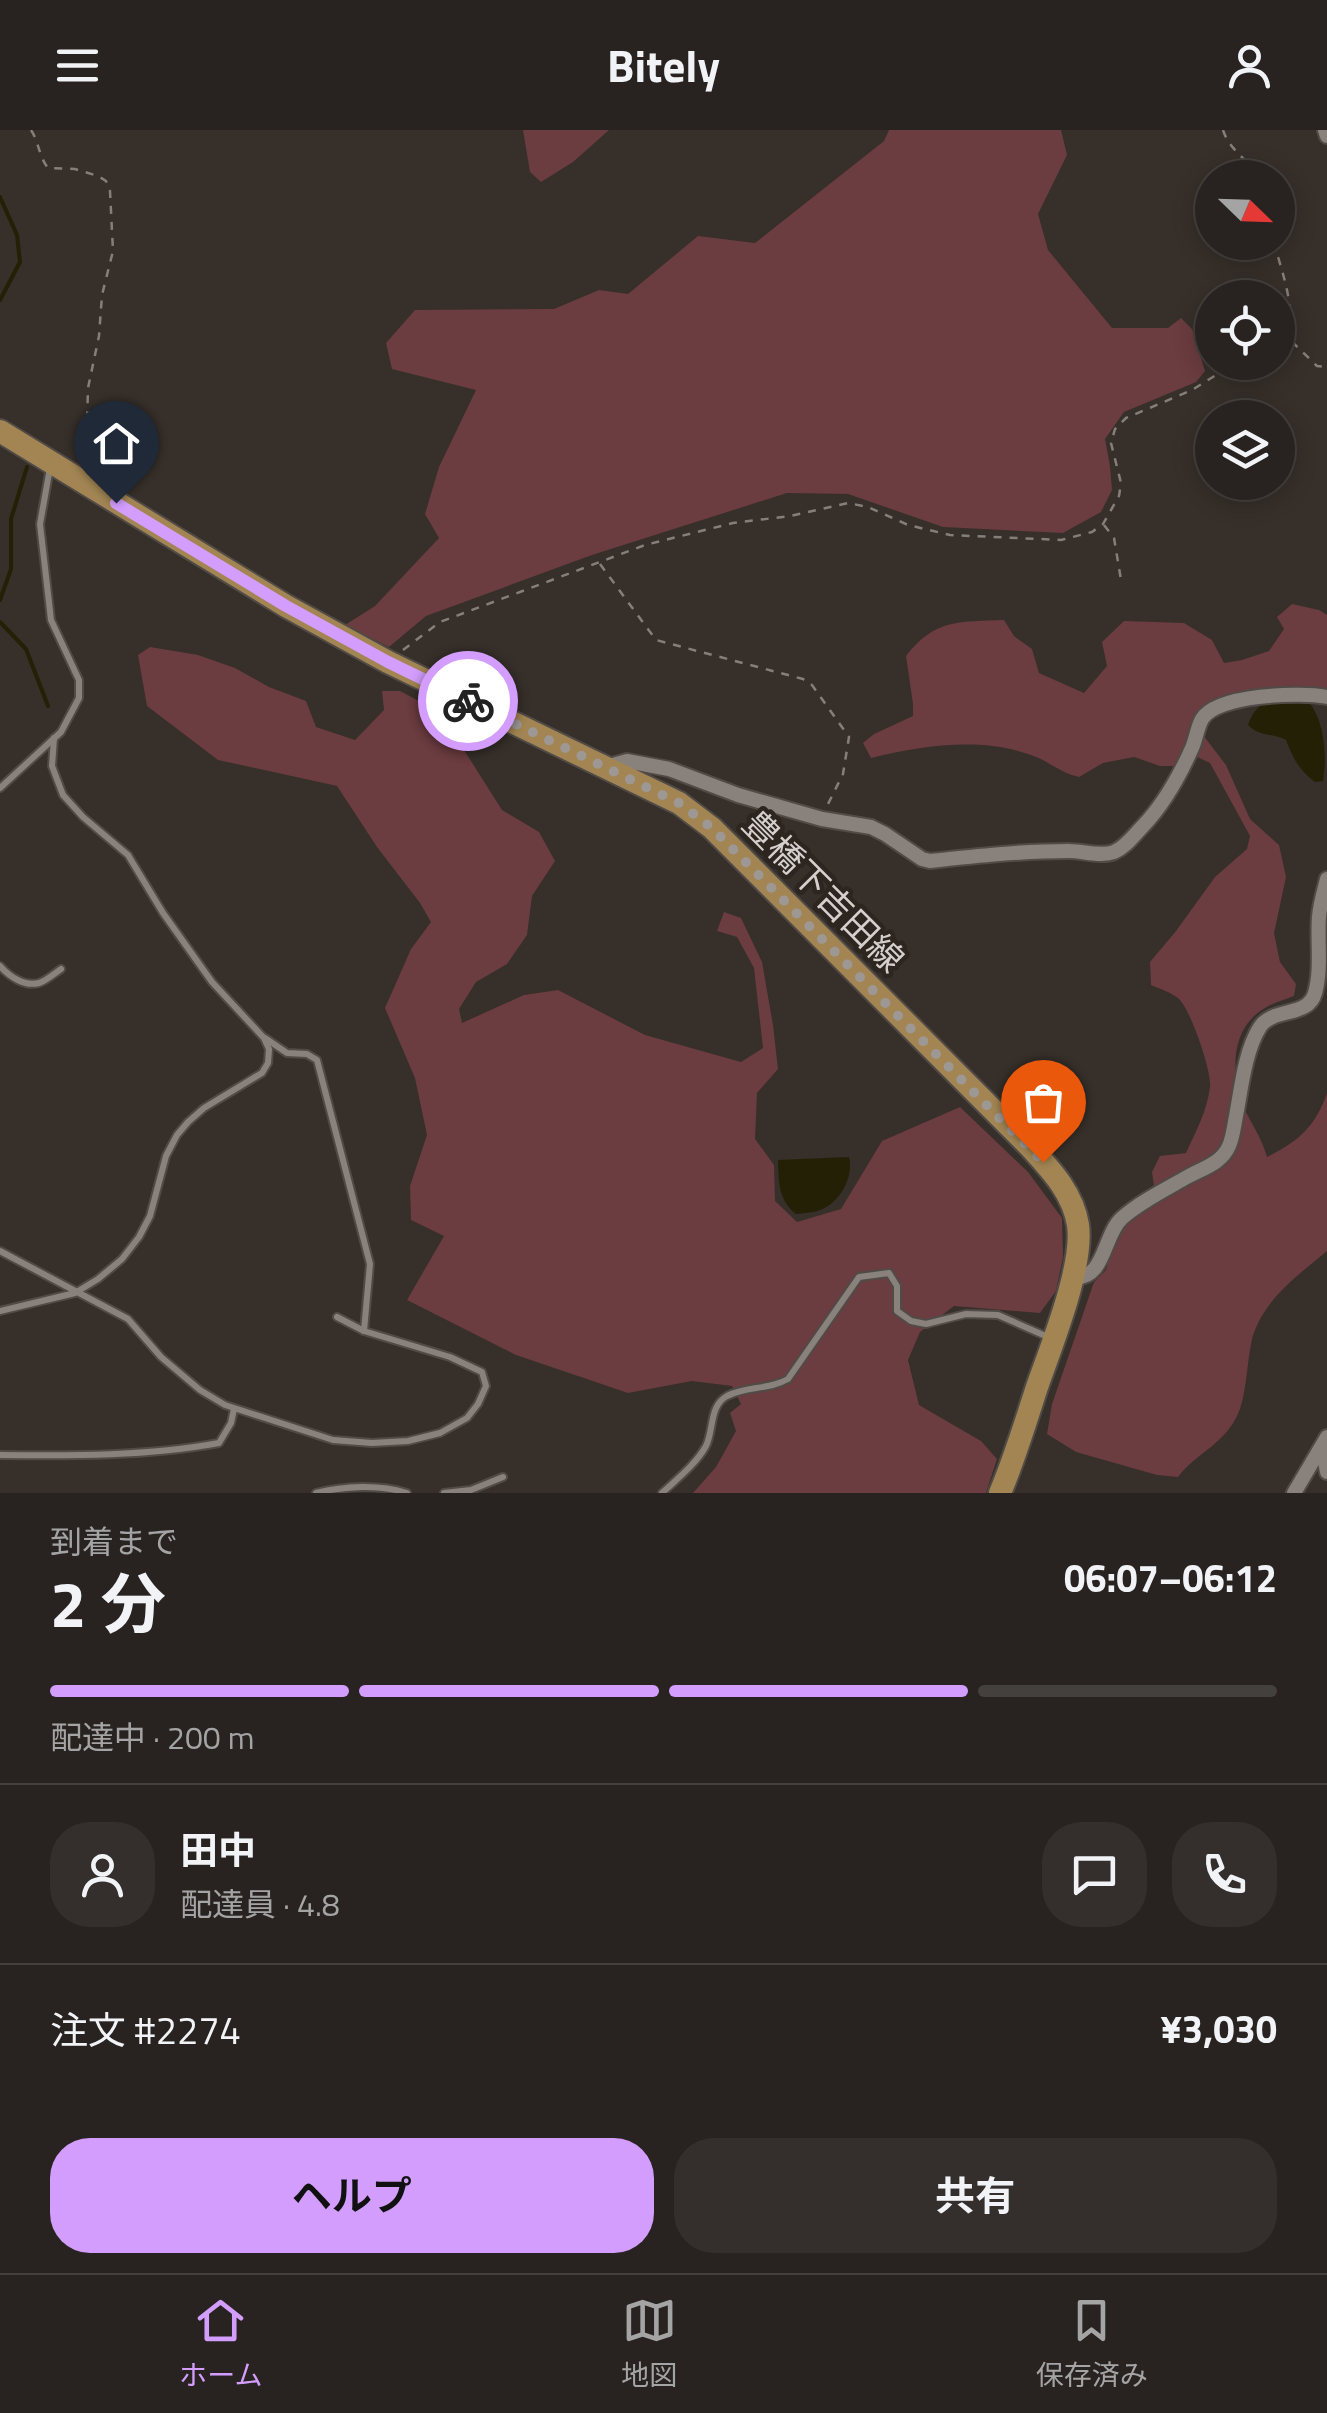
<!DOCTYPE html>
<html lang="ja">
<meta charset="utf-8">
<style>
:root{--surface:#282320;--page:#342f2d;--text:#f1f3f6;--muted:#a5a4a5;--line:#44403e;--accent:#d29dfd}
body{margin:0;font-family:"Titillium Web","Noto Sans JP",sans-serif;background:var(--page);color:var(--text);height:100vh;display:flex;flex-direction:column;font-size:38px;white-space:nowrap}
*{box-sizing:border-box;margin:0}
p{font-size:32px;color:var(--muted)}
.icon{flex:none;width:55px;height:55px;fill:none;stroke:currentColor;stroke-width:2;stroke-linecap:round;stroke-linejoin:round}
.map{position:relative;height:1363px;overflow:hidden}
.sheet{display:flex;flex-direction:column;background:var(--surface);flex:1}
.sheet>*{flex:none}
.needle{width:65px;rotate:113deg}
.fabs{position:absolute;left:1195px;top:30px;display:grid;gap:20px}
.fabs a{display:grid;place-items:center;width:100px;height:100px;border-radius:50%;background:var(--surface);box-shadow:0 5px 25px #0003,0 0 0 2px var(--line);font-size:50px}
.pin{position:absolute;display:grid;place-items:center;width:85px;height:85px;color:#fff;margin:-102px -42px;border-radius:50% 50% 50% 0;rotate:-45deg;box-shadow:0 0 10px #0007}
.pin .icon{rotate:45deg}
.courier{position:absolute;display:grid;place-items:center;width:100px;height:100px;margin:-50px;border:8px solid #d29dfd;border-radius:50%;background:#fff;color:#222;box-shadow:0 2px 12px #0007}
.head em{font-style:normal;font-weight:700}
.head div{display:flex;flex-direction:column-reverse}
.head{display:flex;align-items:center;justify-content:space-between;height:170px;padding:0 50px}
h1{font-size:65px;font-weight:700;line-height:75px}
.bar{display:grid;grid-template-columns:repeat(4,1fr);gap:15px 10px;align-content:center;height:120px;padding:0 50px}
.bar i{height:12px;border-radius:8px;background:var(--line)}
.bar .current{background:var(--accent)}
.bar p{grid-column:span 4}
.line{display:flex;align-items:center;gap:25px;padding:0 50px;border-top:2px solid var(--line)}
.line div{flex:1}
.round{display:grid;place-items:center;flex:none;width:105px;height:105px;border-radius:40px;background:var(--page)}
.action{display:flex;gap:20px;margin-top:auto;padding:20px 50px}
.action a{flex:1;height:115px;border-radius:40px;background:var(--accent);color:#111;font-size:40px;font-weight:700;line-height:115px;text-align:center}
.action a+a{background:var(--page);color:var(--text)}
header{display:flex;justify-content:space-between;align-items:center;height:130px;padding:0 50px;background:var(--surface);font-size:45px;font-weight:700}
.tabs{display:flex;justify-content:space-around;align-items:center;height:140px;border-top:2px solid var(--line);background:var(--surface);font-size:28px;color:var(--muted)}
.tabs a{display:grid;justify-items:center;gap:5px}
.tabs .current{color:var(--accent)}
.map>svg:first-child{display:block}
</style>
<header><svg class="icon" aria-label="menu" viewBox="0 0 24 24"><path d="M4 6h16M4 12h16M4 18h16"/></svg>Bitely<svg class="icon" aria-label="person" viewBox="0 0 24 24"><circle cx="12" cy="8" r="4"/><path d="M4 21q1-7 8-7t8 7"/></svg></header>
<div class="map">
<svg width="1327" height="1363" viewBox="0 0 1327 1363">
<rect width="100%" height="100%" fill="#362f2a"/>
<g fill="#6b3c40">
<path d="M523,0H609L573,32L541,52L530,42Z"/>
<path d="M889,0H1061L1067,25L1038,84L1048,120L1112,198H1168L1181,188L1192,199L1205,241L1196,252L1124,282L1105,309L1110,336L1112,360L1101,382L1063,403L943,397L848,364L787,363L592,425L426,486L389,517L345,495L375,476L439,408L425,384L439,337L476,260L392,239L386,213L415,180L554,179L599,160L628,164L698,106L755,113L884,11Z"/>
<path d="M1292,474L1319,480L1327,485V561L1206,580L1203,605L1226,635L1250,689L1279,715L1286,747L1274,803L1280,832L1296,854L1294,866C1284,870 1273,873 1265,878C1227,900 1231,950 1247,984C1255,999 1263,1012 1267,1027C1299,1011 1315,997 1327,963V1121C1297,1146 1263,1170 1252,1209C1247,1232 1247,1257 1240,1279C1227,1314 1198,1321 1178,1347L1157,1345L1076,1322L1047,1304L1052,1274L1094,1152L1106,1140L1113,1116L1125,1093L1146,1077L1154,1056L1152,1042L1160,1026L1186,1023C1196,1001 1207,981 1210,957C1212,941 1190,879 1179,869C1171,862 1160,859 1151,855L1150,832L1176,801L1215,747L1247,719L1250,706L1210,633L1193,625L1176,636H1160L1134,627L1103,633L1079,647C1060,643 1046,629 1028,624C978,607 921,616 871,628L863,613L874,604L913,586V574L906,526C935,488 960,492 1004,490L1014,506L1032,519L1039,543L1084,563L1107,536L1102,512L1124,491L1184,493L1212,510L1224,533L1242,530L1269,521L1284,499L1277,487Z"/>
<path d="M150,517L198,525L235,538L269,557L306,571L316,597L355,610L384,580L382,561H400L440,582L502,680L539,702L555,731L532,766L527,805L507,834L476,852L459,879L462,893L524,865L558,860L645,905L741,932L763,918L754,838L737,807L717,801L724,782L741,788L762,832L773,895L778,939L757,963L755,1009L774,1035L775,1071L797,1092L841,1079L882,1011L960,977L1028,1042L1062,1088L1063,1127L1056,1161L1040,1183L954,1176L920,1202L908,1230L919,1275L981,1311L997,1329L986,1363H693L716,1337L736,1301L730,1283L741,1274L732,1256L692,1251L628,1263L516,1225L407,1170L444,1106L411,1090L410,1056L427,1005L415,948L385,878L411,819L431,792L420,773L377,717L337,656L218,630L147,576L138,525Z"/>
</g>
<g fill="#232006">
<path d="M1306,569C1325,588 1327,626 1323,651L1315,652C1299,640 1293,628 1286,610C1273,603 1260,607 1248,595C1259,564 1278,571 1306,569Z"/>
<path d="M849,1027C854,1047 840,1073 820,1080C813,1083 803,1083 796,1084C778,1070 779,1052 778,1030Z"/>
</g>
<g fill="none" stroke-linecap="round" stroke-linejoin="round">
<g stroke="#232006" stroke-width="4">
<path d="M0,67L17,105L20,132L0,170"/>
<path d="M0,470L11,439V389L27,337"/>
<path d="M0,492L26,519L48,576"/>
</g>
<g stroke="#514b47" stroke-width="10">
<g id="lane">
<path d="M0,658L61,602L79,568V550L51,490L40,394L50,338"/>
<path d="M0,836C9,846 24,857 39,853C46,851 55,843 61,839"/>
<path d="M265,908L287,923L307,924L317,930L370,1134L364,1201"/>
<path d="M0,1121L128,1189L161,1227L200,1260L225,1275L333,1310L372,1313L408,1311L440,1303L467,1288L478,1274L486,1256L482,1242L450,1227L364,1201L337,1187"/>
<path d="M0,1181L75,1163L98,1149L122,1129L139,1107L150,1086L166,1026L177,1005L188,992L204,978L262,943L268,933L269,919L264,908L212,852L163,783L128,725L83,687L63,665L52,636L54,608"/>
<path d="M0,1325C72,1326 148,1326 219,1313L231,1293L234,1279"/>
<path d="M316,1363C344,1356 379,1354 407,1363"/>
<path d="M444,1363L471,1360L503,1347"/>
<path d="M662,1363C677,1349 696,1334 706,1316C714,1300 709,1276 727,1266C746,1256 769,1260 788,1249L859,1147L889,1143L897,1156V1181L911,1191L926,1194L966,1184L998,1185L1048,1207"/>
</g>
</g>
<g stroke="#514b47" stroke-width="18">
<g id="street">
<path d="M1325,0L1327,6"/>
<path d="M608,640L613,635L627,631L669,639L738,665L822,689L871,697L885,704L922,729L930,731C976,726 1022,721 1069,721C1083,721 1101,727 1114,722C1126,717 1134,705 1143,696C1164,674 1179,647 1192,618C1196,609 1197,598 1202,589C1217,564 1301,562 1327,567"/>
<path d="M1073,1147C1105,1151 1103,1105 1122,1088C1140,1072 1166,1059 1187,1047C1203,1038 1221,1034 1229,1016C1233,1007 1234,996 1236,986C1241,960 1245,920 1260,897C1273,877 1308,888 1315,863C1322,838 1317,812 1319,787C1320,774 1324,761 1327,749"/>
<path d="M1319,1321L1325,1332L1327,1342"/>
<path d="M1294,1363L1327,1307"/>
</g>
</g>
<g stroke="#514b47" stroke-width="26">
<path id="primary" d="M0,301L286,476L388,532L679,673L712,698L1030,1017C1051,1040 1073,1063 1078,1095C1084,1137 1050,1219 1036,1260C1025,1294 1014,1330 1000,1363"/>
</g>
<g stroke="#857f7b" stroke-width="2.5" stroke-dasharray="8 8" stroke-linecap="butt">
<path d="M31,0C39,12 39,27 48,38L75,39L98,46L106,51L110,61L113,121L102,165L99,206L88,258L86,331"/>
<path d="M1223,0C1230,22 1248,27 1257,48"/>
<path d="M1274,112C1281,141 1297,177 1286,206"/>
<path d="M1278,207L1286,206L1317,236L1327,237"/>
<path d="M1104,395L1114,408L1121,450"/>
<path d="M600,434L656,510L803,549L812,555L849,607L843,644L826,678"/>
<path d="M403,520L440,492L645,415L733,393L790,386L848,373L868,377L908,395L950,405L1061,410L1092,402L1103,394L1119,366L1121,353L1111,313L1115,299L1126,288L1192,260L1237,232"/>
</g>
<use href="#lane" stroke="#89817b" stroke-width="6"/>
<use href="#street" stroke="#89817b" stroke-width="14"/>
<use href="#primary" stroke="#a28553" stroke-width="22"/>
</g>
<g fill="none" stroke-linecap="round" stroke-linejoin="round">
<path stroke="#9d9894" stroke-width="10" stroke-dasharray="0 18" d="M468,571L679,673L712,698L1043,1032"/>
<path stroke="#d29dfd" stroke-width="12" d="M116,373L286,476L388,532L468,571"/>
</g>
<g text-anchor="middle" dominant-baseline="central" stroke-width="9" stroke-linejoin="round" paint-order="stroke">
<g font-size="35" fill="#d5d0cd" stroke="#2c2520">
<text transform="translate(824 761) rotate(45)">豊橋下吉田線</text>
</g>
</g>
</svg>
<div class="fabs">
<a><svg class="needle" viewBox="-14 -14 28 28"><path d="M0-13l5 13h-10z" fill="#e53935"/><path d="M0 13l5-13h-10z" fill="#a5a4a5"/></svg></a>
<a><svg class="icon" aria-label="locate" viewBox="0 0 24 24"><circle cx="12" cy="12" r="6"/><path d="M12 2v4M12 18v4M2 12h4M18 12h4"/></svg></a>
<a><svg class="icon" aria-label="layers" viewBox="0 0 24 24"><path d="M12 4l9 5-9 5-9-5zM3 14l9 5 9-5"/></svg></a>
</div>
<div class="pin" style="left:1043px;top:1032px;background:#ea580c"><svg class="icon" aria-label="bag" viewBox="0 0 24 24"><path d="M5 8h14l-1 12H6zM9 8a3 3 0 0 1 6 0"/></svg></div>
<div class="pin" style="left:116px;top:373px;background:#1f2937"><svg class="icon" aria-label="home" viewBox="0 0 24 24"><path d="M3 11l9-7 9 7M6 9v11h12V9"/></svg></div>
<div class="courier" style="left:468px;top:571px"><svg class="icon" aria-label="bike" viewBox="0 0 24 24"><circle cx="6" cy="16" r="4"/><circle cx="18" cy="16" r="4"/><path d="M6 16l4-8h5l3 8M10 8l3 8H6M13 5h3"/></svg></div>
</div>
<section class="sheet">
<div class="head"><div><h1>2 分</h1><p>到着まで</p></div><em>06:07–06:12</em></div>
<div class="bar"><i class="current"></i><i class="current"></i><i class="current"></i><i></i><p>配達中 · 200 m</p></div>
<div class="line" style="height:180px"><a class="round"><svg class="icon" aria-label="person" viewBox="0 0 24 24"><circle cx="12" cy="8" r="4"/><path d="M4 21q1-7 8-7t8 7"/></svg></a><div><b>田中</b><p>配達員 · 4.8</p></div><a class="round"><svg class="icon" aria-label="chat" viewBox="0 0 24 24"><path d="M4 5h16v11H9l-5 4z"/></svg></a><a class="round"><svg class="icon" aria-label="phone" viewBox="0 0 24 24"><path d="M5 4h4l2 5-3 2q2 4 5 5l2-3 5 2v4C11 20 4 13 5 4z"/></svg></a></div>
<div class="line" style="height:130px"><div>注文 #2274</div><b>¥3,030</b></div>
<div class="action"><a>ヘルプ</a><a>共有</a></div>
</section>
<nav class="tabs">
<a class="current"><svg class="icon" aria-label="home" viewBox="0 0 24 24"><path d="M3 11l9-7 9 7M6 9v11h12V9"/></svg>ホーム</a>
<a><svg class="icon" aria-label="map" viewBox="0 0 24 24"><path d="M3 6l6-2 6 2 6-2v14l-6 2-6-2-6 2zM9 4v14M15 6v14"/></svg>地図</a>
<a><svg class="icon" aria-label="saved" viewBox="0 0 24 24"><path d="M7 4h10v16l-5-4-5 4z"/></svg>保存済み</a>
</nav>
